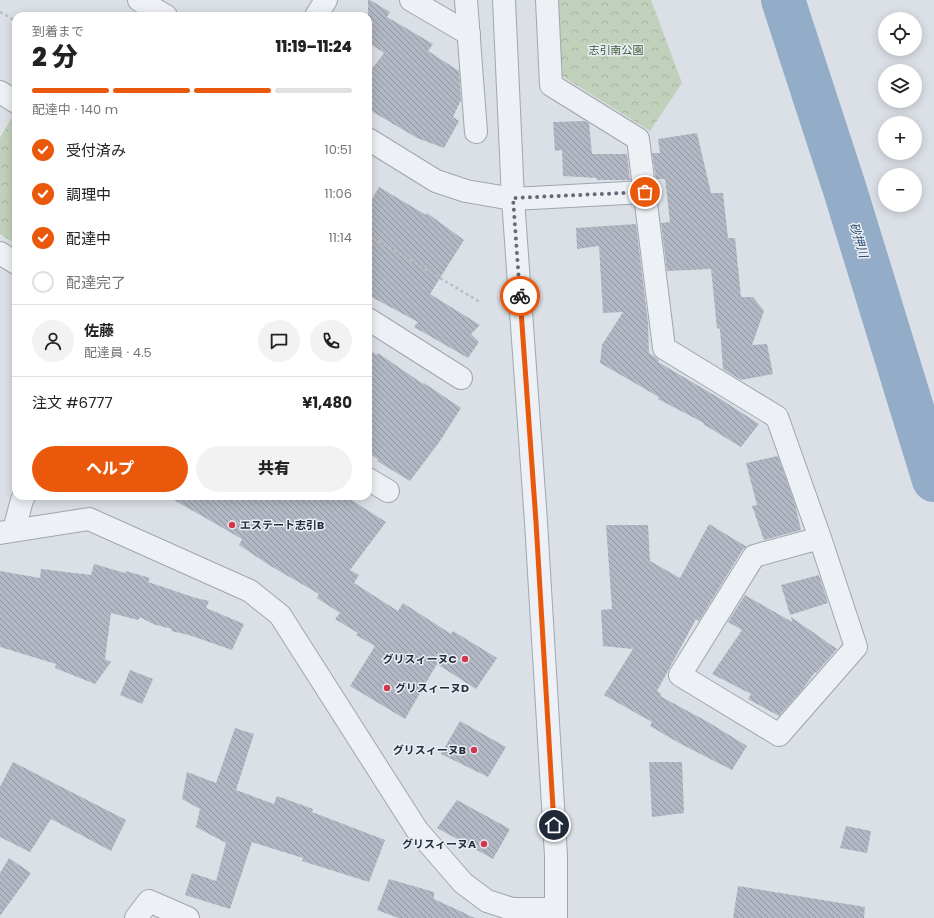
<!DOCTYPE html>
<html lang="ja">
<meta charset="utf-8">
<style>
:root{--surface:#fff;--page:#f2f2f2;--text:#222;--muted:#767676;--line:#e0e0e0;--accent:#ea580c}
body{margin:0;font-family:Poppins,"Noto Sans JP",sans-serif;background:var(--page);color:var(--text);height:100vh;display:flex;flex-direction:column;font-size:15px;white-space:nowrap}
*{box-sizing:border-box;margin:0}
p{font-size:13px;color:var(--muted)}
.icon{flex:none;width:22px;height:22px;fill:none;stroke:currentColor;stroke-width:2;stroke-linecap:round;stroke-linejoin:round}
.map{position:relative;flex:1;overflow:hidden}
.side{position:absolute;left:12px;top:12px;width:360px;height:488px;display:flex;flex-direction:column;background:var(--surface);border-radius:12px;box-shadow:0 2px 10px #0003}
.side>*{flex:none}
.fabs{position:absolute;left:878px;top:12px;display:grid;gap:8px}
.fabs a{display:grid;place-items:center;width:44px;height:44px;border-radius:50%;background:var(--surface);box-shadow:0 2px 10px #0003;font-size:20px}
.pin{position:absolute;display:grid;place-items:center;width:34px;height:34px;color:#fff;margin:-17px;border:2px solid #fff;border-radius:50%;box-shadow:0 1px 4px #0007}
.courier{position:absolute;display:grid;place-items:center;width:40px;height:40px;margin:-20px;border:3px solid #ea580c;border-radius:50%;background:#fff;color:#222;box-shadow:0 1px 5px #0007}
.summary em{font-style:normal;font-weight:800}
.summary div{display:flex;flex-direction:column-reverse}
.summary{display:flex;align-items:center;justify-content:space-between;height:68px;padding:0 20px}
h1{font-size:26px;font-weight:800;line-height:30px}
.bar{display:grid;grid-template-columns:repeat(4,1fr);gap:6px 4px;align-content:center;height:48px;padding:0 20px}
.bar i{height:5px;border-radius:3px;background:var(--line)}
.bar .selected{background:var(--accent)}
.bar p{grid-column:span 4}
.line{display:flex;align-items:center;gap:10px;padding:0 20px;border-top:1px solid var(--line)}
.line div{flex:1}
.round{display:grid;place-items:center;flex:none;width:42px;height:42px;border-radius:21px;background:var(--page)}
ol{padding:0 20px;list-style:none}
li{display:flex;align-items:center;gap:12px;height:44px}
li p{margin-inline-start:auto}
li .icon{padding:4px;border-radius:50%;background:var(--accent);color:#fff;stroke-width:4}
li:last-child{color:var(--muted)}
li i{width:22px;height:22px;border:2px solid var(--line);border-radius:50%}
.cta{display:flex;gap:8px;margin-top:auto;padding:8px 20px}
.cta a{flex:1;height:46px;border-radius:24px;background:var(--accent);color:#fff;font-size:16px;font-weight:800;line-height:46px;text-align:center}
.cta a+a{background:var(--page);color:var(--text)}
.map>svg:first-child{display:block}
</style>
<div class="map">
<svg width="934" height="918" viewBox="0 0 934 918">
<defs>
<pattern id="park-crowns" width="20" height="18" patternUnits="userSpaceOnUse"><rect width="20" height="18" fill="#c1d0bb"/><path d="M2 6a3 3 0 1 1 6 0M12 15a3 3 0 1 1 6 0" fill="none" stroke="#a6b3a2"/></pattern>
<pattern id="building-back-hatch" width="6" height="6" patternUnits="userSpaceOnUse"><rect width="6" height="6" fill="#b2b8c3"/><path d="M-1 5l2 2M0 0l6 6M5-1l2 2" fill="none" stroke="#9196a0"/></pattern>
</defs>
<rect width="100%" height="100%" fill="#dbdfe6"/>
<g fill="url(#park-crowns)">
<path d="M557,0H651L682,83L650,131L562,76Z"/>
<path d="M16,110V244L0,234V138Z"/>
</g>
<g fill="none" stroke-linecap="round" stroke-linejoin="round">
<path stroke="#93adc9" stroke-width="44" d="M783,0L845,190L934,480"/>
</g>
<g fill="url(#building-back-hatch)">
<path d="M368,0H370L390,12L387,17L433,44L428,51L459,71L461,100L453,117L459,121L444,148L417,138L368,109V74L384,53L371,44L368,49Z"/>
<path d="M585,121L589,123L592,154H627L630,180H597V178L563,176L562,150L555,151L553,122Z"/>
<path d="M697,133L711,193H723L728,238H735L741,297H753L764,311L752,345L767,344L773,374L741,380L723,369L720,329L717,328L711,269L667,271L661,223L670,222L665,179H656L652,153H660L658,139Z"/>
<path d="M379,187L426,215L427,213L464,240L430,294L480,325L471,334L479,342L468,358L414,327L418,322L368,295V206Z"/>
<path d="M636,224L648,323L649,353L659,360L658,362L719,398L759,424L741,447L703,424L704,423L658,399L659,397L600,363L602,345L623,312L603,313L599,246L577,249L576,228Z"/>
<path d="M368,349L377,355L378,353L423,384L424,383L461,408L440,441L410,481L377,461L378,459L368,453Z"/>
<path d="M778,456L795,504L801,530L764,540L752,506L757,505L746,463Z"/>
<path d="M167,496H345L386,522L350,570L359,575L354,583L398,611L403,603L451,634L453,631L497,658L476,689L437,664L405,719L350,686L375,646L356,635L358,633L335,619L340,613L317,598L319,594L269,565L239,545L242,539Z"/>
<path d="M709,524L747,547L743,549L699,621L696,619L657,691L661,694L660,696L708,722L747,746L732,770L679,743L650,726L652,722L604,695L633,649L603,646L601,610L612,609L606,525H648L650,561L680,578Z"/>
<path d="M94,564L125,573L126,571L150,578L148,582L196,598L209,601L206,608L244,624L232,650L189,635L171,631L172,629L153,624L140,617L138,620L111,613L105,659L111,662L95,684L55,668L56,664L0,647V571L40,578L41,569L91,575Z"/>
<path d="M819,575L828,603L790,615L781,585Z"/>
<path d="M745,595L792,622L791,617L837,649L816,673L815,672L802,690L779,716L748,699L751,694L712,674L742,630L728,622Z"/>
<path d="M130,670L153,679L142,704L120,695Z"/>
<path d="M460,721L506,747L488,777L441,754Z"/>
<path d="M235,728L254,734L236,790L274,804L277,796L313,809L312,812L385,840L369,882L302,861L303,858L252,842L230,909L185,895L192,873L216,881L226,843L196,827L200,809L182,799L187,772L216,783Z"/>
<path d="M13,762L126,820L111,851L51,819L30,852L0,837V787Z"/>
<path d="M649,762H682L684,813L652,817Z"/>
<path d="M457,800L510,829L493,859L437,828Z"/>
<path d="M846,826L871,831L867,853L840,848Z"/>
<path d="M9,858L31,873L0,916V873Z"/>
<path d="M389,879L434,892V899L475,918H398L377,910Z"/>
<path d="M738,886L865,907L864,918H733Z"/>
</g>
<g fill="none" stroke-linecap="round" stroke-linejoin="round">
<g stroke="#a0a6b0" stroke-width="24">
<g id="minor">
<path d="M139,0L166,16"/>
<path d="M411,0L469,34"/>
<path d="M466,0L476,132"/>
<path d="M504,0L513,199L536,522L556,856V918"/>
<path d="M547,0L551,85L638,139L664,348L777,417L820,538L856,647L779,735L680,675L754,556L820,538"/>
<path d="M316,16L326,0"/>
<path d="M0,92L16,102"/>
<path d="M368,139L436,181L466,191L513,199L645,192"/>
<path d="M0,253L16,263"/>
<path d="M368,319L461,378"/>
<path d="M368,479L388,491"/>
<path d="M14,530L22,500L24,496"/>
<path d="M0,533L89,519L250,591L280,615L417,830L463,883L487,901L512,909H556"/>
<path d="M136,918L149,901L188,918"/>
</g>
</g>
<g stroke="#b9bdc4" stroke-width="2.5" stroke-dasharray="3 3" stroke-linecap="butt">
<path d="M0,12L16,21"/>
<path d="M368,235L480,302"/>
</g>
<use href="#minor" stroke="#edf0f4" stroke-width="22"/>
</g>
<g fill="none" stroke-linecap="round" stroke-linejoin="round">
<path stroke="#646b78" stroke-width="4" stroke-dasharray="0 7.2" d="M520,296L513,198L645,192"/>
<path stroke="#ea580c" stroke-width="5" d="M520,296L536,522L554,825"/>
</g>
<g fill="#d3374e" stroke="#eaeef4" stroke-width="1.5">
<circle cx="232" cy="525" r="4"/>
<circle cx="465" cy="659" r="4"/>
<circle cx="387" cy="688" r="4"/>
<circle cx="474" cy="750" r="4"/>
<circle cx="484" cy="844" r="4"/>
</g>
<g text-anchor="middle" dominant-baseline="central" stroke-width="3" stroke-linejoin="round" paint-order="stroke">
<g font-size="11" fill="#385931" stroke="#eaeef4">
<text x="616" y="50">志引南公園</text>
</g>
<g font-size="11" font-weight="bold" fill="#242d3c" stroke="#eaeef4" text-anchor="end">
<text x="240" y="525" text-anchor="start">エステート志引B</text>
<text x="457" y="659">グリスィーヌC</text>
<text x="395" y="688" text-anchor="start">グリスィーヌD</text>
<text x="466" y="750">グリスィーヌB</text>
<text x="476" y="844">グリスィーヌA</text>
</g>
<g font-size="12" font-style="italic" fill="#2d4b72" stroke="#eaeef4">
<text transform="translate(859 240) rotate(73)">砂押川</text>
</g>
</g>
</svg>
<div class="fabs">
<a><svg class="icon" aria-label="locate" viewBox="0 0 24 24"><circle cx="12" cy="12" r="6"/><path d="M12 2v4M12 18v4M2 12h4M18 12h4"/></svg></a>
<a><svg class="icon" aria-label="layers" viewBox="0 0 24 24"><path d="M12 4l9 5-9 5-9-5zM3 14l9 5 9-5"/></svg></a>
<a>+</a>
<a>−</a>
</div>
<div class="pin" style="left:645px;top:192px;background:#ea580c"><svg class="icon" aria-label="bag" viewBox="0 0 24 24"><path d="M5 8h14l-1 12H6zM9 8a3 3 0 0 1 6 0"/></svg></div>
<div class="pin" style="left:554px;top:825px;background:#1f2937"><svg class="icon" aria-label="home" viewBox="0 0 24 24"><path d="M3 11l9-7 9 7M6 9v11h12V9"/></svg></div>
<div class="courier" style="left:520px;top:296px"><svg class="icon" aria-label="bike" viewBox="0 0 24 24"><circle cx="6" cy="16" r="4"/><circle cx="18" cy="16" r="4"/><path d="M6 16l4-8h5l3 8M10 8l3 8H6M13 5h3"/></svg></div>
<section class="side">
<div class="summary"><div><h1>2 分</h1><p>到着まで</p></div><em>11:19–11:24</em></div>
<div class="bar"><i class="selected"></i><i class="selected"></i><i class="selected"></i><i></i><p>配達中 · 140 m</p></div>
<ol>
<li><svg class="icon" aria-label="check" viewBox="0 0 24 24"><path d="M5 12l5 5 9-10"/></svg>受付済み<p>10:51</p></li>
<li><svg class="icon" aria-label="check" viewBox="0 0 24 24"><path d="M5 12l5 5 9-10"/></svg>調理中<p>11:06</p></li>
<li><svg class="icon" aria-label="check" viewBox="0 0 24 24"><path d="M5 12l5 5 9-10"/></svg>配達中<p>11:14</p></li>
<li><i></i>配達完了</li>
</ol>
<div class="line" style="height:72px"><a class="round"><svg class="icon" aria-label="person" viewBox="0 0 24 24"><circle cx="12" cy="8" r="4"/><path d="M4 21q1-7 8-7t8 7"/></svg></a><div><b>佐藤</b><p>配達員 · 4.5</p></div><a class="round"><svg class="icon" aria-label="chat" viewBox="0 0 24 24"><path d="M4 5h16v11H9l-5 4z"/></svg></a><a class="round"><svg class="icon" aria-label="phone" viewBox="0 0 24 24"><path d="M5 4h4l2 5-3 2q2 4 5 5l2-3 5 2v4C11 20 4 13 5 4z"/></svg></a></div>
<div class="line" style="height:52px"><div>注文 #6777</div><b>¥1,480</b></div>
<div class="cta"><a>ヘルプ</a><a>共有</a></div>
</section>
</div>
